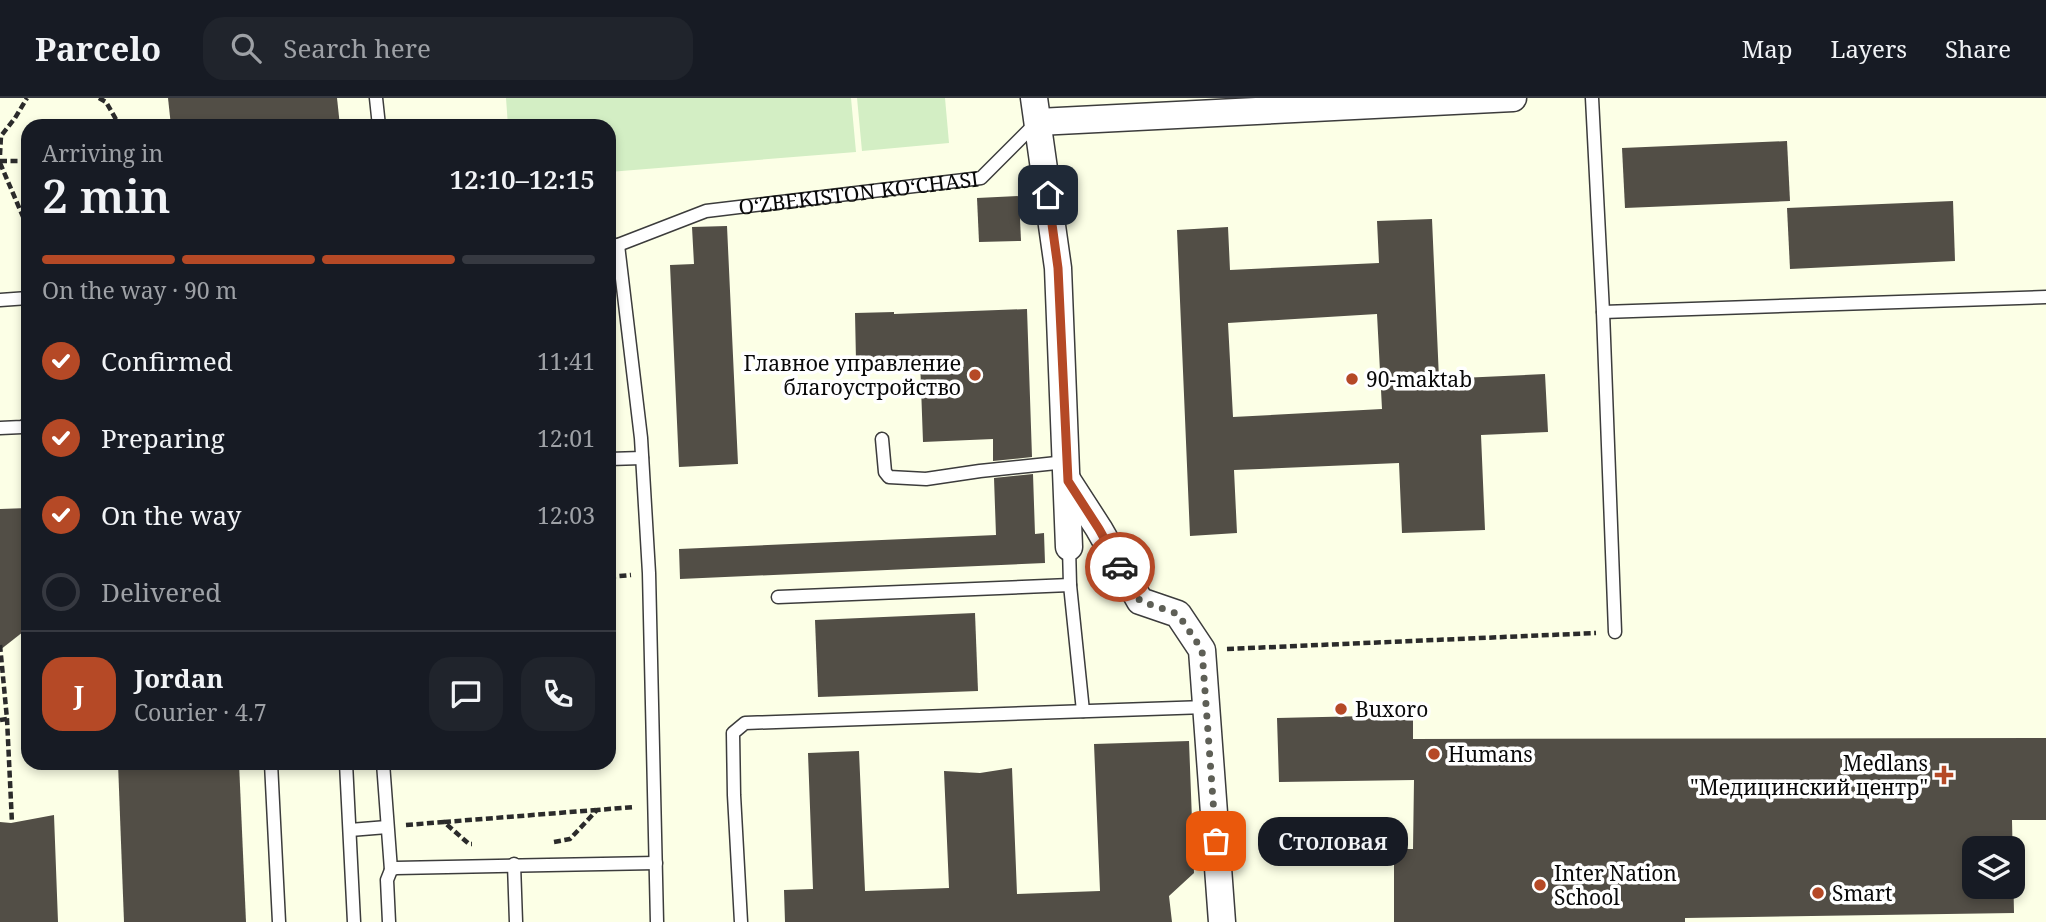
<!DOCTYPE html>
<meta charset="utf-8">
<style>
:root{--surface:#171b24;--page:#20242c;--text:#f1f3f6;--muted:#9ea1a6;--line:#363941;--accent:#b54926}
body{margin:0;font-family:"Noto Serif",serif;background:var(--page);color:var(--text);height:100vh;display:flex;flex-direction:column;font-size:26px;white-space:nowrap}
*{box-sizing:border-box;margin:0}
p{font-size:23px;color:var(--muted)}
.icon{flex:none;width:38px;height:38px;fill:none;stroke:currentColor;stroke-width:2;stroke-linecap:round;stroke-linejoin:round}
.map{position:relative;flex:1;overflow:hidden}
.side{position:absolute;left:21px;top:21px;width:595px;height:651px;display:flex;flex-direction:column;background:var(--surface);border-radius:21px;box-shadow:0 4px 10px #0003}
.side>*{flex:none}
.controls{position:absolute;left:1962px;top:738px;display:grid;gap:14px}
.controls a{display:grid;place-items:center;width:63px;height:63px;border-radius:14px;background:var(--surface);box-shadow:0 4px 10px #0003;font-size:35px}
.pin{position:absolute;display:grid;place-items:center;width:60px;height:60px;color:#fff;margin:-30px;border-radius:14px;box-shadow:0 4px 10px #0006}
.courier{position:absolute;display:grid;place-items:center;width:70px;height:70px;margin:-35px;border:5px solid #b54926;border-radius:50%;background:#fff;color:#222;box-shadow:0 2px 9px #0007}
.bubble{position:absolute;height:49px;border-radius:21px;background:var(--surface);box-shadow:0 4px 10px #0003;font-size:23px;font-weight:600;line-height:49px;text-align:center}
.overview em{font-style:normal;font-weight:600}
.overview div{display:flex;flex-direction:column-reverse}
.overview{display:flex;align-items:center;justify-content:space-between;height:119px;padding:0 21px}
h1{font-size:46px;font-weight:600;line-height:52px}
.bar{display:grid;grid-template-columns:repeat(4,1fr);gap:10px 7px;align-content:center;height:84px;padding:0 21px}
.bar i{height:9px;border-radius:5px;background:var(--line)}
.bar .selected{background:var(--accent)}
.bar p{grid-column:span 4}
.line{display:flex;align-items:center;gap:18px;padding:0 21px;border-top:2px solid var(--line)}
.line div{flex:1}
.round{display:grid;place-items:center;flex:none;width:74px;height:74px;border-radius:21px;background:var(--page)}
ol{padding:0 21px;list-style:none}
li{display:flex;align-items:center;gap:21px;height:77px}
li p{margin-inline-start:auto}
li .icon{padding:7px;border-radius:50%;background:var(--accent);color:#fff;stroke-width:4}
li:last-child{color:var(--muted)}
li i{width:38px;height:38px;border:4px solid var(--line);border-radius:50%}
header{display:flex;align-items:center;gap:42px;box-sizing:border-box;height:98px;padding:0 35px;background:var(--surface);border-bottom:2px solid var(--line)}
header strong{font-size:33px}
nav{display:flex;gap:38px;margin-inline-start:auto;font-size:24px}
.search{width:490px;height:63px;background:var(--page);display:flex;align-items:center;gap:18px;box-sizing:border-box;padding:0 24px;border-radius:21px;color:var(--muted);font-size:26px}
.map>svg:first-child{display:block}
</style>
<header>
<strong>Parcelo</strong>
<div class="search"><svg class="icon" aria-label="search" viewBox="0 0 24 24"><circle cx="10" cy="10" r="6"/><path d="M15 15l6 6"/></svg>Search here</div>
<nav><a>Map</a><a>Layers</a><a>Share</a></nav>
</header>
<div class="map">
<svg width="2046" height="824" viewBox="0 0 2046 824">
<rect width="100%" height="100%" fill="#fcffe6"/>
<g fill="#d3eec4">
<path d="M506,0H851L856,54L609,74V28H508Z"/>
<path d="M857,0H945L949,45L862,53Z"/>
</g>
<g fill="#524e46" fill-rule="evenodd">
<path d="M168,0H337L340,28H171Z"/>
<path d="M1787,43L1790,103L1625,110L1622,50Z"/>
<path d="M1019,98L1021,143L979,144L977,100Z"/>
<path d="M1953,103L1955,163L1790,171L1787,110Z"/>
<path d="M1432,121L1439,281L1545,276L1548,334L1481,337L1485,432L1402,435L1399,365L1234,372L1237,435L1190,438L1177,132L1228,129L1230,172L1379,165L1377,123ZM1377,216L1382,311L1233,319L1228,225Z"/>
<path d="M727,128L738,366L679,369L670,167L694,166L692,129Z"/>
<path d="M1027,211L1032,359L993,363V341L923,344L920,261L856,263L855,215L894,214V216Z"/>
<path d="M1033,376L1035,436L1044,435L1045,465L680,481L679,451L996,437L994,380Z"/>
<path d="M28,410V530L0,552V411Z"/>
<path d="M975,515L978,593L818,599L815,522Z"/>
<path d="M1413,617V641L2046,640V722H2012L2014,815L1685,820V824H1394V751H1413L1414,682L1279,684L1277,620ZM1974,751H2012V789H1974Z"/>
<path d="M1189,643L1194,775L1169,798L1172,824H785L784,792L813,791L808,655L859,653L865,793L949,790L944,673L980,675L1012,670L1017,796L1100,793L1094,646Z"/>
<path d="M118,665H239L246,824H124Z"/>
<path d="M54,717L58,824H0V724L11,725Z"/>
</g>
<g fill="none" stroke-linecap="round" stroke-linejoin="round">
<g stroke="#3c3c3c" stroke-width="15">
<g id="lane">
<path d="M376,0L379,28"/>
<path d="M1592,0L1603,214L1615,534"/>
<path d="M618,147L641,340L649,475L657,824"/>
<path id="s1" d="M609,148L618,147L706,113L981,80L1036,25"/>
<path d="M0,202L28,200"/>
<path d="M1603,214L2046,199"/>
<path d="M0,330L22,329L28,326"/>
<path d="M882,341L885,374L889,379L926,381L980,373L1066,364"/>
<path d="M609,361L642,360"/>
<path d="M1069,449L1070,487L1083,613"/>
<path d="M778,499L1070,487"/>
<path d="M271,665L279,824"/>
<path d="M346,665L354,824"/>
<path d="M383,665L391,772"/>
<path d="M350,732L387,729"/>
<path d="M514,766L516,824"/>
<path d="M389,824L387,782L391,772L396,770L656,765"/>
<path d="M741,824L734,697L733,635L745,625L1206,609"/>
</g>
</g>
<g stroke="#3c3c3c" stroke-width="29">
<g id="street">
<path d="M1034,0L1058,170L1069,449"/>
<path d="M1038,24L1513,0"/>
<path d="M1068,383L1099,431L1140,503L1178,516L1202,552L1222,824"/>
</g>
</g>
<g stroke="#2b2b2b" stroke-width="4.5" stroke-dasharray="7 3.5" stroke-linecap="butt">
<path d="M99,0L106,4L117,23L114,28"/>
<path d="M0,57L1,38L15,20L27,0"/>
<path d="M0,63H28"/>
<path d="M0,65L24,121L28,122"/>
<path d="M609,479L631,477"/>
<path d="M0,547L7,621L12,725"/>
<path d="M1227,551L1596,535"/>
<path d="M0,622L7,621"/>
<path d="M444,724L596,712"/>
<path d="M406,727L444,724L469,746H472"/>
<path d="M554,744L570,741L597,712L634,709"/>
</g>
<use href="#lane" stroke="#fff" stroke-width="12"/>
<use href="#street" stroke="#fff" stroke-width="26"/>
</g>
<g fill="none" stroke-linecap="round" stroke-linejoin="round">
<path stroke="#5e5f56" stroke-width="7" stroke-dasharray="0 12.6" d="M1120,469L1140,503L1178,516L1202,552L1216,743"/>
<path stroke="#b54926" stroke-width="9" d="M1048,97L1058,170L1068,383L1099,431L1120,469"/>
</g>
<g fill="#b54926" stroke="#fff" stroke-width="2.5">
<circle cx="975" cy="277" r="7"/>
<circle cx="1352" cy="281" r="7"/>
<circle cx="1341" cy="611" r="7"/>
<circle cx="1434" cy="656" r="7"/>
<path d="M1940.5 666.5h7v7h7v7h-7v7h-7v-7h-7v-7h7z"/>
<circle cx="1540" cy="787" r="7"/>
<circle cx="1818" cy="795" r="7"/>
</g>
<g text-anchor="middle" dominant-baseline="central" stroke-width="7" stroke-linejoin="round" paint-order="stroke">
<g font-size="21" fill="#090909" stroke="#fff">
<text stroke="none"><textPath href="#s1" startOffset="257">O‘ZBEKISTON KO‘CHASI</textPath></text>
</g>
<g font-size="21" fill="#090909" stroke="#fff" text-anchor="start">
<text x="961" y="265" text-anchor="end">Главное управление<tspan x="961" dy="24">благоустройство</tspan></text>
<text x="1366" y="281">90-maktab</text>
<text x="1355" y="611">Buxoro</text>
<text x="1448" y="656">Humans</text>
<text x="1928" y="665" text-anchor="end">Medlans<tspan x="1928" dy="24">"Медицинский центр"</tspan></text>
<text x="1554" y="775">Inter Nation<tspan x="1554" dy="24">School</tspan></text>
<text x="1832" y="795">Smart</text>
</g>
</g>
</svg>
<div class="controls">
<a><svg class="icon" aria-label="layers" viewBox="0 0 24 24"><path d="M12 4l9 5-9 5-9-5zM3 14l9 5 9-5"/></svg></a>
</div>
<div class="pin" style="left:1216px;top:743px;background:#ea580c"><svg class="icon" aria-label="bag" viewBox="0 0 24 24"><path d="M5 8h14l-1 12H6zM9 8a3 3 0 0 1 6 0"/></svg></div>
<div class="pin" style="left:1048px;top:97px;background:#1f2937"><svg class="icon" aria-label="home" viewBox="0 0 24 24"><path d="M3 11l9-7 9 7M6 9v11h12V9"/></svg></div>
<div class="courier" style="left:1120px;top:469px"><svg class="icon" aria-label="car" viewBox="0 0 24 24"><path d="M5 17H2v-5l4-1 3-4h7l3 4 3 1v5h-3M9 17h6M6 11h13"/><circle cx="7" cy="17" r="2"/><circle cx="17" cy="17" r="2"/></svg></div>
<div class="bubble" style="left:1258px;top:719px;width:150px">Столовая</div>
<section class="side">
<div class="overview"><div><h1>2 min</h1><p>Arriving in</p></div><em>12:10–12:15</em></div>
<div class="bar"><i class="selected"></i><i class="selected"></i><i class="selected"></i><i></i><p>On the way · 90 m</p></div>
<ol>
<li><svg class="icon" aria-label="check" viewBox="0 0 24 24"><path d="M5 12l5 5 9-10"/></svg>Confirmed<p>11:41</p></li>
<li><svg class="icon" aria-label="check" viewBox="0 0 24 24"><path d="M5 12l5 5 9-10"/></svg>Preparing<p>12:01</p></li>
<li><svg class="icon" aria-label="check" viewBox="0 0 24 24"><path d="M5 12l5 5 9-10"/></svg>On the way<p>12:03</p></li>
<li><i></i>Delivered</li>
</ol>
<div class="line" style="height:126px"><b class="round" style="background:var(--accent);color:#fff">J</b><div><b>Jordan</b><p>Courier · 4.7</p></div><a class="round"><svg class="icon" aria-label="chat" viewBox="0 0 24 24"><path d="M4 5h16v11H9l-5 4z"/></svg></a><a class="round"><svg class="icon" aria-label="phone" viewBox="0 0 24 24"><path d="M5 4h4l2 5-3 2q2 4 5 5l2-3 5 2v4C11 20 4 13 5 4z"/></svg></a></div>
</section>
</div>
